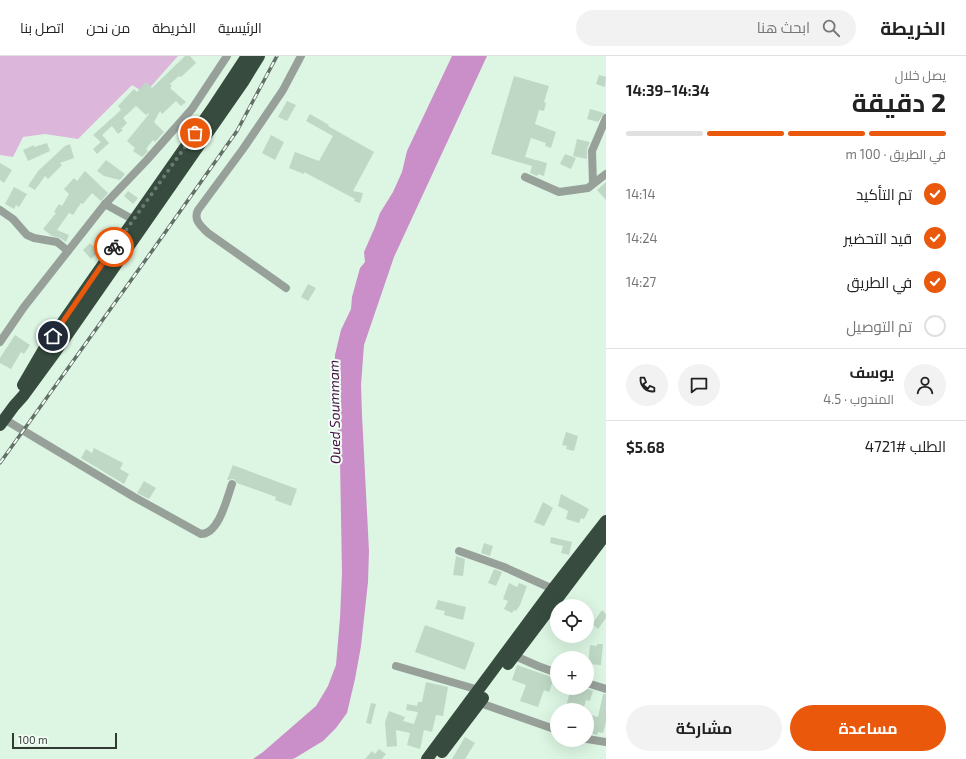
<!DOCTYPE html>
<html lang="ar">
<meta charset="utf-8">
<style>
:root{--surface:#fff;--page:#f2f2f2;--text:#222;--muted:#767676;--line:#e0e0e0;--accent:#ea580c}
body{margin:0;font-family:"Exo 2",Cairo,sans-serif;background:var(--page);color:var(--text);direction:rtl;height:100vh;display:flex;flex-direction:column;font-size:15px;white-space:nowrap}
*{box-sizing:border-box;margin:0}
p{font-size:13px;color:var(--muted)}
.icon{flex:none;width:22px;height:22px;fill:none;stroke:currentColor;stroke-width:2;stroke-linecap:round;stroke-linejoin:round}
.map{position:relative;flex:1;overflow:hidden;direction:ltr}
.details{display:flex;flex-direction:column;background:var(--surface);width:360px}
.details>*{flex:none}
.fabs{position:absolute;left:550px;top:543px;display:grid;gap:8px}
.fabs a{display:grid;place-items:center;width:44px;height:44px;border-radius:50%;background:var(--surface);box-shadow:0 4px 16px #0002;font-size:20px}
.scale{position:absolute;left:12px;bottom:10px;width:105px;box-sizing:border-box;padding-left:4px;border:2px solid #303a33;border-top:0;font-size:11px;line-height:14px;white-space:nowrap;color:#303a33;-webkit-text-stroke:3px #f4fef7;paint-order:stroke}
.pin{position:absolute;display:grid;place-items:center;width:34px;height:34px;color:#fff;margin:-17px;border:2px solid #fff;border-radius:50%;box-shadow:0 1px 4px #0007}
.courier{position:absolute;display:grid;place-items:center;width:40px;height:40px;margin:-20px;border:3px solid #ea580c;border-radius:50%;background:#fff;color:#222;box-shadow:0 1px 5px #0007}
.summary em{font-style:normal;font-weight:700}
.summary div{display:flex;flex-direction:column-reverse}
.summary{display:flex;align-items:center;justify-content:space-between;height:68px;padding:0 20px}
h1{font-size:26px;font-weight:700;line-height:30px}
.bar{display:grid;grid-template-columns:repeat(4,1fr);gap:6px 4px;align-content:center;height:48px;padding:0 20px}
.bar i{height:5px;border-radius:3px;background:var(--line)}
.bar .selected{background:var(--accent)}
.bar p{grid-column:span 4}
.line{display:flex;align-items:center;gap:10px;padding:0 20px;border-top:1px solid var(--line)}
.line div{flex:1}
.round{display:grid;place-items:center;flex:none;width:42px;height:42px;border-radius:21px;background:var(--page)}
ol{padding:0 20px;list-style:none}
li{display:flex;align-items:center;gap:12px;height:44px}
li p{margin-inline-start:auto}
li .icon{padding:4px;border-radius:50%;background:var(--accent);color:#fff;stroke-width:4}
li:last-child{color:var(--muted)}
li i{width:22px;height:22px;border:2px solid var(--line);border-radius:50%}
.primary-button{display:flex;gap:8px;margin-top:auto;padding:8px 20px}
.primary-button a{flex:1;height:46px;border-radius:24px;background:var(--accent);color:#fff;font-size:16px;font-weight:700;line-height:46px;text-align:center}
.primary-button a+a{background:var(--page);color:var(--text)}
header{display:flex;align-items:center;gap:24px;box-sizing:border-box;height:56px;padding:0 20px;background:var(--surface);border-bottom:1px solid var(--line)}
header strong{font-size:19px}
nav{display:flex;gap:22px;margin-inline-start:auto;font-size:14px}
.search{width:280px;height:36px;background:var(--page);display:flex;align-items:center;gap:10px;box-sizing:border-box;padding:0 14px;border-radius:22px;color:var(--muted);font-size:15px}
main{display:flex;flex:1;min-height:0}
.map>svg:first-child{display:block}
</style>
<header>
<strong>الخريطة</strong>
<div class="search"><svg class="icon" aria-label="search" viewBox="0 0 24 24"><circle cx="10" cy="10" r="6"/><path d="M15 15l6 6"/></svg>ابحث هنا</div>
<nav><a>الرئيسية</a><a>الخريطة</a><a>من نحن</a><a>اتصل بنا</a></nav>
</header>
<main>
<section class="details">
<div class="summary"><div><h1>2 دقيقة</h1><p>يصل خلال</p></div><em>14:34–14:39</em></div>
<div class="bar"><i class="selected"></i><i class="selected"></i><i class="selected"></i><i></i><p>في الطريق · 100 m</p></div>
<ol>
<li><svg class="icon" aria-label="check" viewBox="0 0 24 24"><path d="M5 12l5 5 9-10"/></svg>تم التأكيد<p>14:14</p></li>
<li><svg class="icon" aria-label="check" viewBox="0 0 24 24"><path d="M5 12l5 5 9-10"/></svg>قيد التحضير<p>14:24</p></li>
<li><svg class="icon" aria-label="check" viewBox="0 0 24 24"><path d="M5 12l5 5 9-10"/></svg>في الطريق<p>14:27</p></li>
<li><i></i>تم التوصيل</li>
</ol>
<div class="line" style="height:72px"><a class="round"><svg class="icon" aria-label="person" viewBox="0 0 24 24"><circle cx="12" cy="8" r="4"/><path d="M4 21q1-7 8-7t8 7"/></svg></a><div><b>يوسف</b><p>المندوب · 4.5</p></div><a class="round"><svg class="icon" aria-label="chat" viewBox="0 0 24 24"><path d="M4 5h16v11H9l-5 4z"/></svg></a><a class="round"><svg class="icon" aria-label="phone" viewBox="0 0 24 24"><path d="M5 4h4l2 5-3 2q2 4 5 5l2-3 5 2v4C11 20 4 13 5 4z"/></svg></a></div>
<div class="line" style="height:52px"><div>الطلب #4721</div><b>$5.68</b></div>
<div class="primary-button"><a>مساعدة</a><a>مشاركة</a></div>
</section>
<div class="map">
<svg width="606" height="703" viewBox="0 0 606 703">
<rect width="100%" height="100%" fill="#dcf6e3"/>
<path fill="#ddb6dc" d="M0,0H178L145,37L132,29L78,83L45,78L23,81L13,101L0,99Z"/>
<path fill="#ca8ec9" d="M452,0H487L394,201L364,289L361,329L362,359L369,495L368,526L361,590L355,623L347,657L336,672L323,685L295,702L292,703H253L263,696L316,650L328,630L336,609L340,562L342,517L340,405L335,329V299L341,274L351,253L352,241L360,212L365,206L364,196L375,171L380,157L393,136L402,116L407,95Z"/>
<g fill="#bfd8c6">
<path d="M185,0H190L196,7L181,21L179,20L170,28L172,30L170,32L186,46L181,50L176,45L162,58L160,55L154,66L164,76L155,86L153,84L146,93L148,95L142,101L133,95L135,92L127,85L149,58L148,57L146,59L136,50L123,62L127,67L121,73L123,74L118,78L112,70L102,79L109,87L97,98L93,93L101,86L93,79L121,54L118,50L134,33L137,36L146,26L152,32Z"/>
<path d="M599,19L606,21L605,31L596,28Z"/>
<path d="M514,20L549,30L544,46L546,47L544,55L539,54L535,68L556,76L551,92L545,90L546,87L531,82L525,101L547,107L544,120L538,118L537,120L530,117L532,110L491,98Z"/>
<path d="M287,45L296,49L287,65L278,61Z"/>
<path d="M590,53L604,57L598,66L587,63Z"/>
<path d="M310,58L329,69L328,70L374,96L353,135L363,137L360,147L354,145L355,143L304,116V118L289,112L295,96L319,105L333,80L306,65Z"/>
<path d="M271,79L284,86L275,104L262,97Z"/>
<path d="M577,83L590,86L587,93V103L573,100Z"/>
<path d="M47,87L50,95L28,105L23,94L34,89V91Z"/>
<path d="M70,88L74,102L60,107L62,109L48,123L45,120L35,134L28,130L38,115L65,90Z"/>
<path d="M565,98L576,102L571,113L560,108Z"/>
<path d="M106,104L125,118L120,124L104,120L97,115Z"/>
<path d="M0,107L12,114L4,127L0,124Z"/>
<path d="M85,115L108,137L101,145L92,137L83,148L81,147L73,159L69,157L57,174L69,179L66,186L60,182L52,180L43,173L56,157L54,156L59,148L62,150L69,138L64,133L74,122L77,125Z"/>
<path d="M606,126V144L597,134Z"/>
<path d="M14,131L27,138L19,151L16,149L14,153L5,148Z"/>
<path d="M128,135L138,142L133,148L124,140Z"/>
<path d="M90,187L93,190L96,188L101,194L91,203L83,194Z"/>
<path d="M308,228L316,232L308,245L301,241Z"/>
<path d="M15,279L30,289L24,298L21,296L11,313L0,307V302Z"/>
<path d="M566,376L578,380L574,395L566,393L567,390L562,389Z"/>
<path d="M94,392L123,407L120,413L129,418L124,428L81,402L86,393L92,397Z"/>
<path d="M233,409L297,433L291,450L275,444L276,441L237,427L234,423L227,424Z"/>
<path d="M144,425L156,432L149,443L137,437Z"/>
<path d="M561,438L589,453L584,463L581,462L579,467L566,463L568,455L558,450Z"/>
<path d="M543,446L553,452L544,470L534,466Z"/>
<path d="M551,481L572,486L569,499L561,497L563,490L550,487Z"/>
<path d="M484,487L493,490L490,500L481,497Z"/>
<path d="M456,500L465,503L463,520L453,519Z"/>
<path d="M494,513L502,516L496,530L488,527Z"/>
<path d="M509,527L517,531L519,527L527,530L520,549L516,555L514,554L512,557L504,553L508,545L503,543Z"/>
<path d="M438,544L466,551L463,564L444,559L445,555L435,553Z"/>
<path d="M602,554L606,558V562L598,573L592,568Z"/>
<path d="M425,569L475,587L465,614L415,596Z"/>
<path d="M597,588H603L601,609L588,608L590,589L597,590Z"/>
<path d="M517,609L554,622L549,636L544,634L538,651L520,645L526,629L512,624Z"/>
<path d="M426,626L448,631L443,660L436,659L432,676L424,674L420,693L407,689L410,677L396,674L397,690L387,691L385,666L389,655L405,661L403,665L414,668L418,656L406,654L407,648L417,650L418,646H422Z"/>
<path d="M571,632H585L593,635L590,645L586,644L583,654H565Z"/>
<path d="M603,638H606V666L603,677L598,676L597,679L587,676V658L598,661Z"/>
<path d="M371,647L376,648L371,668L366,667Z"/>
<path d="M465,681L475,687L465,703H452Z"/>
<path d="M379,693L386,698L382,703H365L372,695L375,698Z"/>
</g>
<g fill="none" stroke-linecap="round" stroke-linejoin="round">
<g stroke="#97a19a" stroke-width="8">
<path d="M525,121L559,136L588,132L606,118"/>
<path d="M593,127L592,95L606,62"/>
<path d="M105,148L134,164"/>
<path d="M0,154L13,163L27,179L34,182L57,186L68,195"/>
<path d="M286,232L208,177C201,170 193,164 198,154L243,93L283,34L301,0"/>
<path d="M0,286L24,251L105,148L146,105L192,53L227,0"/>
<path d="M4,363L134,441L201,478C219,478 227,442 232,428"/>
<path d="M459,495L504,511L553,533"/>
<path d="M515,600L538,610L557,617"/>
<path d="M396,610L479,634"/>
<path d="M587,627L606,633"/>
<path d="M480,647L557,674"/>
<path d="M587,683L606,686"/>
</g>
<g stroke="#374c3e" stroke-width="12">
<path d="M23,329L44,293L212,53L247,0"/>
<path d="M0,369L14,350L23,340L53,299L243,26L259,0"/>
<path d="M508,608L606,478"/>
<path d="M442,696L483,642"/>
<path d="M427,703L553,533L606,465"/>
</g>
<g stroke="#627066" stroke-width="3.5">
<path id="rail" d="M0,407L152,195L237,75L277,0"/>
</g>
<use href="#rail" stroke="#f4fef7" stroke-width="2" stroke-dasharray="6" stroke-linecap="butt"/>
</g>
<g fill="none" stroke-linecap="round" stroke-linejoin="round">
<path stroke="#6c7c71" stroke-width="4" stroke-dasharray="0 7.2" d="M114,191L195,77"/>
<path stroke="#ea580c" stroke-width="5" d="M53,280L114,191"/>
</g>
<g text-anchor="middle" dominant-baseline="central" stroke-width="4" stroke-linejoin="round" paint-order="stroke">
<g font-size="14" font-style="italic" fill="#440e45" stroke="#f4fef7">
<text transform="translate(334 356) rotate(-91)">Oued Soummam</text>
</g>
</g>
</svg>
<div class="fabs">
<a><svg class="icon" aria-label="locate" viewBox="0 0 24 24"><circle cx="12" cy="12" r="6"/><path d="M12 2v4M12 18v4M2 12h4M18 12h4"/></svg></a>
<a>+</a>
<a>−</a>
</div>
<div class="scale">100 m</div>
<div class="pin" style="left:195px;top:77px;background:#ea580c"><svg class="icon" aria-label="bag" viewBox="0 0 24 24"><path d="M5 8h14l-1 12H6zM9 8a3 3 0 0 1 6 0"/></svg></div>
<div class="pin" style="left:53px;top:280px;background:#1f2937"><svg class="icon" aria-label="home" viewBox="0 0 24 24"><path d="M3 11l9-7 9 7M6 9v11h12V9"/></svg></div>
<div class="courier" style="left:114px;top:191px"><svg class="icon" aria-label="bike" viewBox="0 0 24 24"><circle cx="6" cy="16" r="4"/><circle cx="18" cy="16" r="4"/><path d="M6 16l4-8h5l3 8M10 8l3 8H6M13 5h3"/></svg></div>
</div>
</main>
